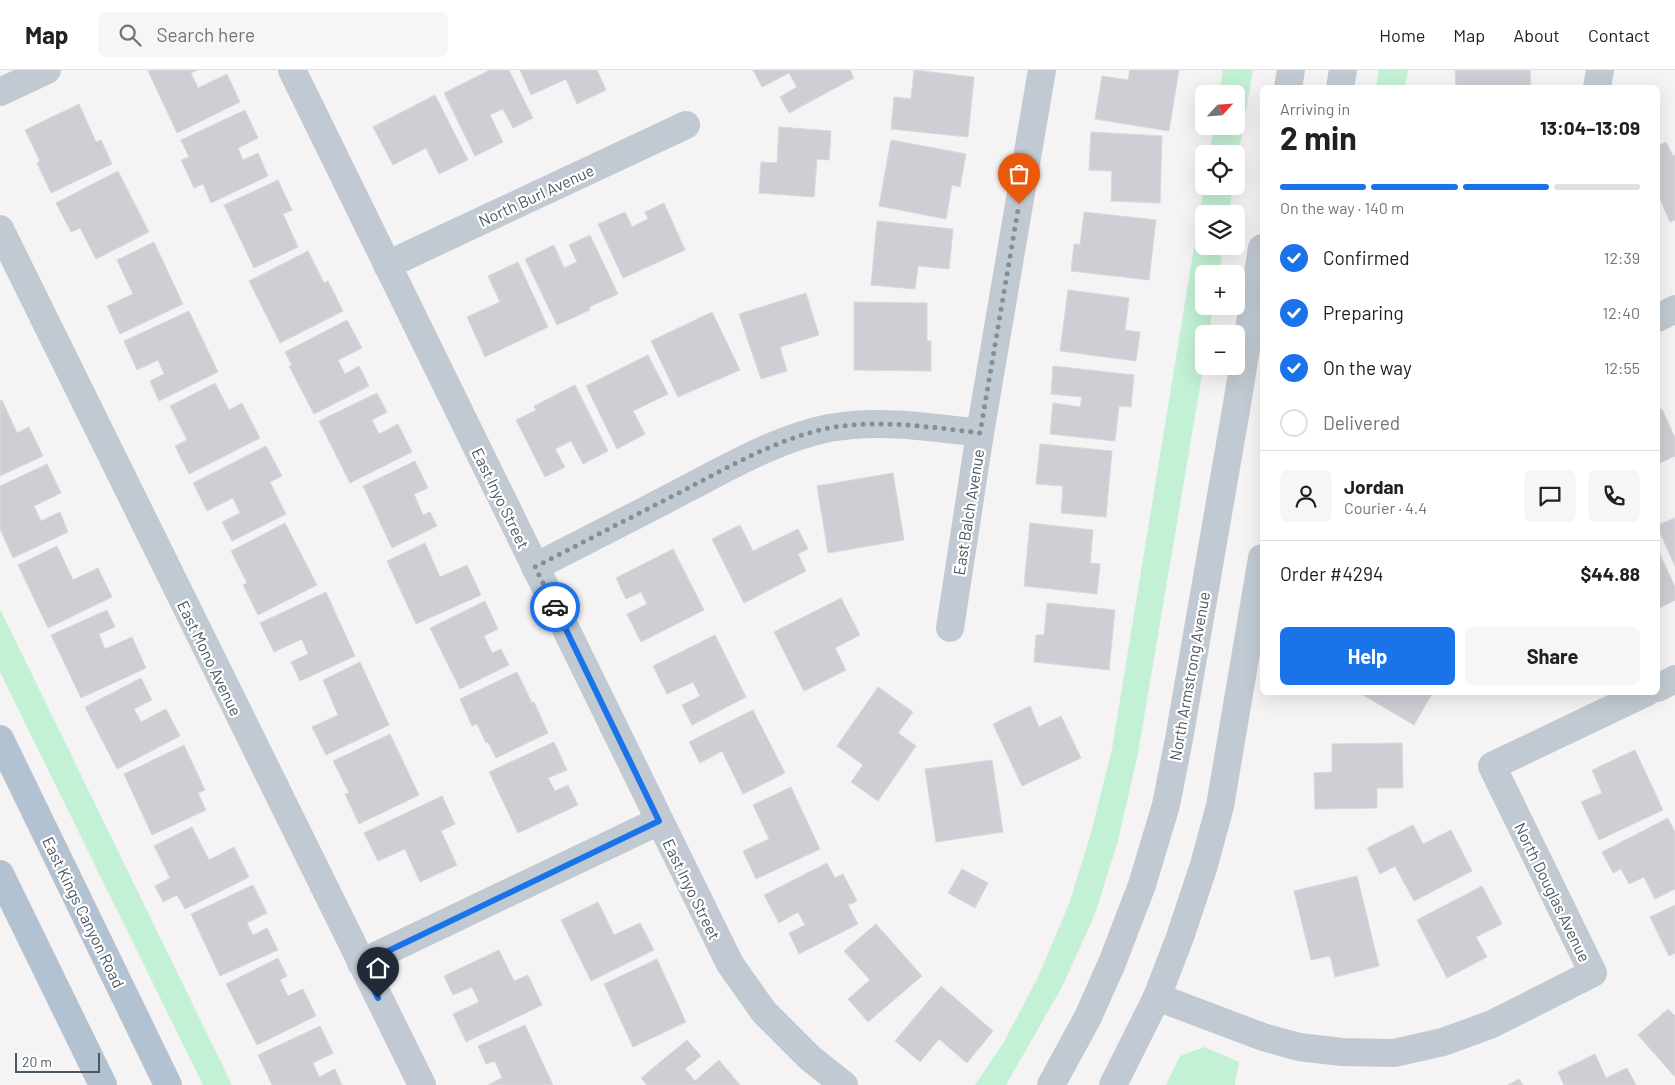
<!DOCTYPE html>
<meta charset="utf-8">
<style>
:root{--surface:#fff;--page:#f6f6f6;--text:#202124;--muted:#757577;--line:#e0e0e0;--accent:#1a73e8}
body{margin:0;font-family:Barlow,sans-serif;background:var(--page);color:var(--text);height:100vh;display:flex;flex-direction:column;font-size:19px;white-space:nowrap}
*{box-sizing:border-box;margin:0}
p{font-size:16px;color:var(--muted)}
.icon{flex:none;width:28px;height:28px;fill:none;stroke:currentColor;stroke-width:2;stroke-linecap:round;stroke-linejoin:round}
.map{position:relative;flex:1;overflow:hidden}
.drawer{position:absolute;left:1260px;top:15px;width:400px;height:610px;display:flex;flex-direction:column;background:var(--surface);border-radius:8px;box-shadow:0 5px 20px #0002}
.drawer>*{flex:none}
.needle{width:32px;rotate:64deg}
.controls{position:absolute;left:1195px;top:15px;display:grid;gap:10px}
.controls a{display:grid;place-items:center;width:50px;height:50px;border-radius:8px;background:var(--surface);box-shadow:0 5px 20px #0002;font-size:25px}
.scale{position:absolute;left:15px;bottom:12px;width:85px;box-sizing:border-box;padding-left:5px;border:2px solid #4a5661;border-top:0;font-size:14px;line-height:18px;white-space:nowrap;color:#4a5661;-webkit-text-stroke:4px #fff;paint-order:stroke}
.pin{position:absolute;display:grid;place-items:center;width:42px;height:42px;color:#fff;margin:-51px -21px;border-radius:50% 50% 50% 0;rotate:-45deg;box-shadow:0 0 5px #0007}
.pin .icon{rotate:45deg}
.courier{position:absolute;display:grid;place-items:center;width:50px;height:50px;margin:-25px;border:4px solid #1a73e8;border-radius:50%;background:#fff;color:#222;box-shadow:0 1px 6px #0007}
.head em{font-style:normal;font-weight:700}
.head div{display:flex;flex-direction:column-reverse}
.head{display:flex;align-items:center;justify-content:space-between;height:85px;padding:0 20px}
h1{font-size:32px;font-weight:700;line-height:38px}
.bar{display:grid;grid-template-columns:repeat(4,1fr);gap:8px 5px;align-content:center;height:60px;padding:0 20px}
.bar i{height:6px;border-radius:4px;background:var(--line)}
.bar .selected{background:var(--accent)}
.bar p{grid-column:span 4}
.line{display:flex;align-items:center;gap:12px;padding:0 20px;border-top:1px solid var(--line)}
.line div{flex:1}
.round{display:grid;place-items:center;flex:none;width:52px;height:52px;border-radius:8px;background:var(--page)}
ol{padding:0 20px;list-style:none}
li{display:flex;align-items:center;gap:15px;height:55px}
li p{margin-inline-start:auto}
li .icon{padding:5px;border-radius:50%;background:var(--accent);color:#fff;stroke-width:4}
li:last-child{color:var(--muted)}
li i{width:28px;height:28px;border:2px solid var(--line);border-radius:50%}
.button{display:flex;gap:10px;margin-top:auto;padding:10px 20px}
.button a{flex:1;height:58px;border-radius:8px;background:var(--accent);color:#fff;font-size:20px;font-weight:700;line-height:58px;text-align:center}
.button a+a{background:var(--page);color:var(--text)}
header{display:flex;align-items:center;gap:30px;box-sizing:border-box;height:70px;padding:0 25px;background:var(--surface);border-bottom:1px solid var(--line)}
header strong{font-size:24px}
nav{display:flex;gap:28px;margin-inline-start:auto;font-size:18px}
.search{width:350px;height:45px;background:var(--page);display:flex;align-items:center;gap:12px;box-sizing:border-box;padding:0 18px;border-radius:8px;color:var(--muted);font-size:19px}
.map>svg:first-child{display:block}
</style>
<header>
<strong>Map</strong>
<div class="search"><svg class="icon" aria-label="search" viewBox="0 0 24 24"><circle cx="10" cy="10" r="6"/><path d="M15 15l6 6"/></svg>Search here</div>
<nav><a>Home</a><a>Map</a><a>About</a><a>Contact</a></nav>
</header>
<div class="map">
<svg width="1675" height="1015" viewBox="0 0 1675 1015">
<rect width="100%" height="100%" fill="#f5f3f3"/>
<g fill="#c3f1d5">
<path d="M1223,0H1253L1236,98V84H1209L1214,56H1236V24H1219Z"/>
<path d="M1379,0H1408L1405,17H1376Z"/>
<path d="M1204,116H1233L1229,144H1204V176H1223L1219,204H1204V236H1213L1209,264H1204V293L1138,683L1118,771L1095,844L1062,917L1006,1015H975L1004,972L1038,907L1069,834L1091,763L1112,679Z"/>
<path d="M0,539L232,1015H203L0,602Z"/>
<path d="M1204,977L1239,992L1235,1015H1166L1180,986Z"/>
</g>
<g fill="#cdcfd5" stroke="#d7d9de">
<path d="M151,0H197L191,3L198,18L227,4L240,32L177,63L148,1Z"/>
<path d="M490,0H509L533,48L513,58L503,39L490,45L503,72L475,86L444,23Z"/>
<path d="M520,0H597L606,20L577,34L566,9L531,25Z"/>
<path d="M753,0H850L854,8L789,43L780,27L797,17L789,3L762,17Z"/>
<path d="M914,0L974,7L968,67L891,59L894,27L911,29Z"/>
<path d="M1130,0H1179L1169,61L1095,49L1102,6L1128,10Z"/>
<path d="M1455,0H1530L1531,18H1456Z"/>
<path d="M435,25L468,90L439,104L426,78L393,95L373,57Z"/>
<path d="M79,34L96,72L101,70L112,94L51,123L37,93L40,91L25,60Z"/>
<path d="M245,40L258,68L238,78L243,90L258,83L268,106L211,133L203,114L194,118L181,90L189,87L181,70Z"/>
<path d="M779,57L831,61L829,90L817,89L814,127L759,123L761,92L777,93Z"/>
<path d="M1091,62L1162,66L1160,133L1111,131L1112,101L1089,100Z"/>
<path d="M891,70L966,84L960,117L952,115L946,149L879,136Z"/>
<path d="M1666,72L1673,86L1675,85V150L1670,152L1658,124V76Z"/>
<path d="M118,101L149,162L96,189L80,158L71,162L56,133Z"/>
<path d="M278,110L292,140L283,144L298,177L254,198L224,135Z"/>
<path d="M664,133L685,180L623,208L598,154L625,142L632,157L648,149L645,142Z"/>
<path d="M1084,142L1156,150L1149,210L1071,201L1074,174L1080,175Z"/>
<path d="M877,151L953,159L949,199L918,196L915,219L871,215Z"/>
<path d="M590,165L618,224L589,237L590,240L557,255L525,189L554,175L564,198L577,192L569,175Z"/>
<path d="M154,172L183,234L120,264L107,236L133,224L117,190Z"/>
<path d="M308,181L324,213L328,211L343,241L280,273L249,211Z"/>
<path d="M518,192L548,257L485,287L467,247L500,232L488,206Z"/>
<path d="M1068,220L1129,228L1125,260L1140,262L1136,291L1060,281Z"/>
<path d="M806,223L819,265L780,277L787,301L761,309L739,244Z"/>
<path d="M854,232L927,233V271H931V301L854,300Z"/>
<path d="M189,241L218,302L159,331L150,311L164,304L158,290L137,300L124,271Z"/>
<path d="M712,242L740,300L678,327L651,271Z"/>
<path d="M347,250L362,278L338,290L345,304L359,296L369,316L314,344L289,296L292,295L285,282Z"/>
<path d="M648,285L668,324L633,341L645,364L617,379L586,316Z"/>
<path d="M1053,296L1134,305L1131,337L1119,336L1115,371L1050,364L1053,333L1080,337L1082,327L1051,324Z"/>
<path d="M215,313L229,340L242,333L260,368L189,404L175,376L187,370L170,336Z"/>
<path d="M575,315L608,381L583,394L571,371L555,379L565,397L545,407L516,350L536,340L534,336Z"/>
<path d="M377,323L387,342L372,350L379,364L398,354L412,382L350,413L319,351Z"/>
<path d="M2,330L17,363L29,357L43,386L0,406V331Z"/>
<path d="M1662,339L1675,368V386L1658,394V341Z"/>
<path d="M1040,374L1112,381L1106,447L1061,443L1063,416L1036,414Z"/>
<path d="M266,376L282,406L270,412L286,444L232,471L222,452L240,443L233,428L207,441L193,413Z"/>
<path d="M415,391L428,418L414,424L423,445L430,442L437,456L392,478L363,416Z"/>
<path d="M47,394L61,423L34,436L41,451L60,442L68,462L13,488L0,459V416Z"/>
<path d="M893,403L904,470L828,483L817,416Z"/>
<path d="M1675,448V496L1658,458V455Z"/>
<path d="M285,453L317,515L258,545L243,515L247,513L231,481Z"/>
<path d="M1030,453L1093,460L1090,493L1100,494L1097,524L1024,516Z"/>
<path d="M740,455L753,481L798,459L808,479L798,484L806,501L744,533L712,469Z"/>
<path d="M425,473L440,507L467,495L481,525L416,554L387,491Z"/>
<path d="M57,476L73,510L98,498L112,527L48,558L18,495Z"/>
<path d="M673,479L704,540L641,572L627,544L647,534L641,522L626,529L616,508Z"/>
<path d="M1658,480L1675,517V530L1658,539Z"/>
<path d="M326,522L355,586L300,611L291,592L308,584L302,569L274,582L260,553Z"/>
<path d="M841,528L860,565L835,578L846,600L804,621L774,562Z"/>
<path d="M485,531L498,559L484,566L492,583L501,579L509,595L460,619L430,558Z"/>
<path d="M1047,533L1115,540L1109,600L1034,592L1036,565H1044Z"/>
<path d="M107,540L115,557L99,564L105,579L132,567L146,598L81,628L51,565Z"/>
<path d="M715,565L746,627L692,655L682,635L700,626L693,612L667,624L653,596Z"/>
<path d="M360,592L389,655L326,685L312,657L338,645L323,610Z"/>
<path d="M517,602L532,633L534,632L548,663L496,688L488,672L486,673L477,654L472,656L460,629Z"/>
<path d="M141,608L152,630L134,639L141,652L166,639L180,666L117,699L85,637Z"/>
<path d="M878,617L913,642L898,663L916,676L878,731L851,712L863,695L837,676Z"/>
<path d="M1358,622H1433L1414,655Z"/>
<path d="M1030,636L1039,657L1061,646L1081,688L1022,716L993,654Z"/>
<path d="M753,640L785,703L743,724L722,681L700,693L689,672Z"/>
<path d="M390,664L419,725L359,754L345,724L349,723L333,691Z"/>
<path d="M554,672L567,700L548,708L555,721L568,715L578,735L518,763L489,702Z"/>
<path d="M1402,673L1403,718H1377V738L1315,739L1314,703L1332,702V674Z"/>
<path d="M184,675L205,720L198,723L206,740L152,765L124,704Z"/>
<path d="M1635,680L1663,740L1599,770L1581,732L1602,723L1592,700Z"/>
<path d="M992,690L1003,762L936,772L925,699Z"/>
<path d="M791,717L820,779L756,809L743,781L769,769L753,735Z"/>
<path d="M442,726L455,754L441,761L457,795L420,812L405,779L378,791L364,763Z"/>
<path d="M1668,748L1675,762V819L1655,829L1644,807L1629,814L1621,799L1613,803L1602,782Z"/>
<path d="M1413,755L1423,774L1451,760L1472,801L1414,831L1395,796L1380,804L1367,778Z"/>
<path d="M192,757L209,790L234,777L249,807L185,839L177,825L163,832L155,816L170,808L154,776Z"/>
<path d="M827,793L835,808L843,804L857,831L848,835L858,854L799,884L789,863L805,855L798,842L779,853L764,825Z"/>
<path d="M962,799L988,813L975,838L948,823Z"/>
<path d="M1357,806L1379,896L1335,907L1330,886L1311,890L1294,821Z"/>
<path d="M253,815L267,843L247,853L253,865L267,858L278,880L220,906L191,844Z"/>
<path d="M1482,816L1502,854L1476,867L1487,887L1447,908L1417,850Z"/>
<path d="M598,832L614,865L640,853L654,880L591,911L561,850Z"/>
<path d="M1675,835V883L1669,886L1650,847Z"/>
<path d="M876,854L922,906L868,952L848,929L870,910L844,881Z"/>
<path d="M499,880L514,911L528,905L542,935L466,972L453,944L479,932L472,917L453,925L444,906Z"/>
<path d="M278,888L287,906L280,910L288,926L303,919L316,946L257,975L226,914Z"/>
<path d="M657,889L686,952L633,977L604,914Z"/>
<path d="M941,916L993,961L967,993L939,969L920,992L895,971Z"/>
<path d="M1668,939L1675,946V1007L1638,965Z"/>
<path d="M525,955L553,1015H488L502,1008L495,991L486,994L478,976Z"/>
<path d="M320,956L333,983L313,993L319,1007L335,999L342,1015H272L258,985Z"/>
<path d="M687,970L701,986L685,999L695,1011L719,990L740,1015H647L641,1008Z"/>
<path d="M1595,984L1606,1008L1627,998L1636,1015H1564L1558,1002Z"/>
<path d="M1519,1009L1523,1015H1508Z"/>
</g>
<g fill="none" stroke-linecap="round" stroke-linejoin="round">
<g stroke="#c1cad2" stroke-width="28">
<path d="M292,0L730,894L764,942L810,988L844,1015"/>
<path d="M1288,18L1291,0"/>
<path d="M1340,18L1343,0"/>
<path d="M1597,18L1600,0"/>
<path d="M0,22L47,0"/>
<path d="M0,159L422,1015"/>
<path d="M387,195L686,55"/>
<path d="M1658,248L1675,239"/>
<path d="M535,497C587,470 639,444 690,417C734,394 780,368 829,358C879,349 930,357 980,363"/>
<path d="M950,558L980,363L1042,0"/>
<path d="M1658,618L1675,609"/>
<path d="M361,893L659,751"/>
<path d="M1157,927L1263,967L1299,977L1342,982L1394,983L1443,972L1492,954L1593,903L1492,696L1647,622"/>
<path d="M1051,1015L1088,947L1112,893L1142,815L1166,735L1179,669L1238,328L1262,178"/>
<path d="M1113,1015L1157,927L1180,867L1204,795L1220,736L1262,488"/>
</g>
<g stroke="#b3c2d1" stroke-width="28">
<path d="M0,669L168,1015"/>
<path d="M0,804L103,1015"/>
</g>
</g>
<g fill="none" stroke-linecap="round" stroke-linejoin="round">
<path stroke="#868d94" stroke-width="5" stroke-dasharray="0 9" d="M555,537L535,497C587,470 638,444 690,417C734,394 780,368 829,358C879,349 930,357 980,363L1019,134"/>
<path stroke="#1a73e8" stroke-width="6" d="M378,928L361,894L659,751L555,537"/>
</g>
<g text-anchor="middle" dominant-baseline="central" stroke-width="4.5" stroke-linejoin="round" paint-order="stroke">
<g font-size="16" fill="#4a5661" stroke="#fff">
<text transform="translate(536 125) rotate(-25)">North Burl Avenue</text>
<text transform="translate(501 428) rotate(64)">East Inyo Street</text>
<text transform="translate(968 442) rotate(-81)">East Balch Avenue</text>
<text transform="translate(210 588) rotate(64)">East Mono Avenue</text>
<text transform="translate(1189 606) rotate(-80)">North Armstrong Avenue</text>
<text transform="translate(692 819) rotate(64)">East Inyo Street</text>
<text transform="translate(1553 822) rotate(64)">North Douglas Avenue</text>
<text transform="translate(84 842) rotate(64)">East Kings Canyon Road</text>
</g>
</g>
</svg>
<div class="controls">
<a><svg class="needle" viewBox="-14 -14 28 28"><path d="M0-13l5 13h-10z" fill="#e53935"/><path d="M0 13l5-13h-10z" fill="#757577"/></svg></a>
<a><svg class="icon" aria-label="locate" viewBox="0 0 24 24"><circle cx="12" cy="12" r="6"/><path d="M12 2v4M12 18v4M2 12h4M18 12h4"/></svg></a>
<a><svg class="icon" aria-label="layers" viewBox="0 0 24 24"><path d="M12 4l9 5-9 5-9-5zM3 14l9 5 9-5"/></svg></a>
<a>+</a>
<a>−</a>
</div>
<div class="scale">20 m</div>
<div class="pin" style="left:1019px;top:134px;background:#ea580c"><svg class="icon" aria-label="bag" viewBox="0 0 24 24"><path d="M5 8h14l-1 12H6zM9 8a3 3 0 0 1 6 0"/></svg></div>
<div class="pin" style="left:378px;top:928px;background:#1f2937"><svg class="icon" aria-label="home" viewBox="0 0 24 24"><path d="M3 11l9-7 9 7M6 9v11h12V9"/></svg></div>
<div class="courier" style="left:555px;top:537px"><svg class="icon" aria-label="car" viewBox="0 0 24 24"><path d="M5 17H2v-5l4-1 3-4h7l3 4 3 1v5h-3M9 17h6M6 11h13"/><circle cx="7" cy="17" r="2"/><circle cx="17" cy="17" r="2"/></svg></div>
<section class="drawer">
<div class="head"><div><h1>2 min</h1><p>Arriving in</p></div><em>13:04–13:09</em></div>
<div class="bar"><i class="selected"></i><i class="selected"></i><i class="selected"></i><i></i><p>On the way · 140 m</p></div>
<ol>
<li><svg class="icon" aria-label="check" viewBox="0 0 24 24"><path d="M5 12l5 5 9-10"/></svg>Confirmed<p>12:39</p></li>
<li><svg class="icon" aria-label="check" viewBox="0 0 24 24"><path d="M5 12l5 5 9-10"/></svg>Preparing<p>12:40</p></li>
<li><svg class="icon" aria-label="check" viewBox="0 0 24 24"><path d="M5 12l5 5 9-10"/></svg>On the way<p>12:55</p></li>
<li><i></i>Delivered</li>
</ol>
<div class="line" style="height:90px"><a class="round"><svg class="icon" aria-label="person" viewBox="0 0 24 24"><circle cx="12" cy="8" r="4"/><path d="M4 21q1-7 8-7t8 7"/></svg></a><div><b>Jordan</b><p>Courier · 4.4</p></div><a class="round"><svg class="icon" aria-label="chat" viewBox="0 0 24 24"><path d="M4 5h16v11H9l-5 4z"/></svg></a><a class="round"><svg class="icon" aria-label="phone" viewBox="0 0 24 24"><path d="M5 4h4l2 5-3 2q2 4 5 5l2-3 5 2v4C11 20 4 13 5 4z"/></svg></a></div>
<div class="line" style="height:65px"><div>Order #4294</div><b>$44.88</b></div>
<div class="button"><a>Help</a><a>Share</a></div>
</section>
</div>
